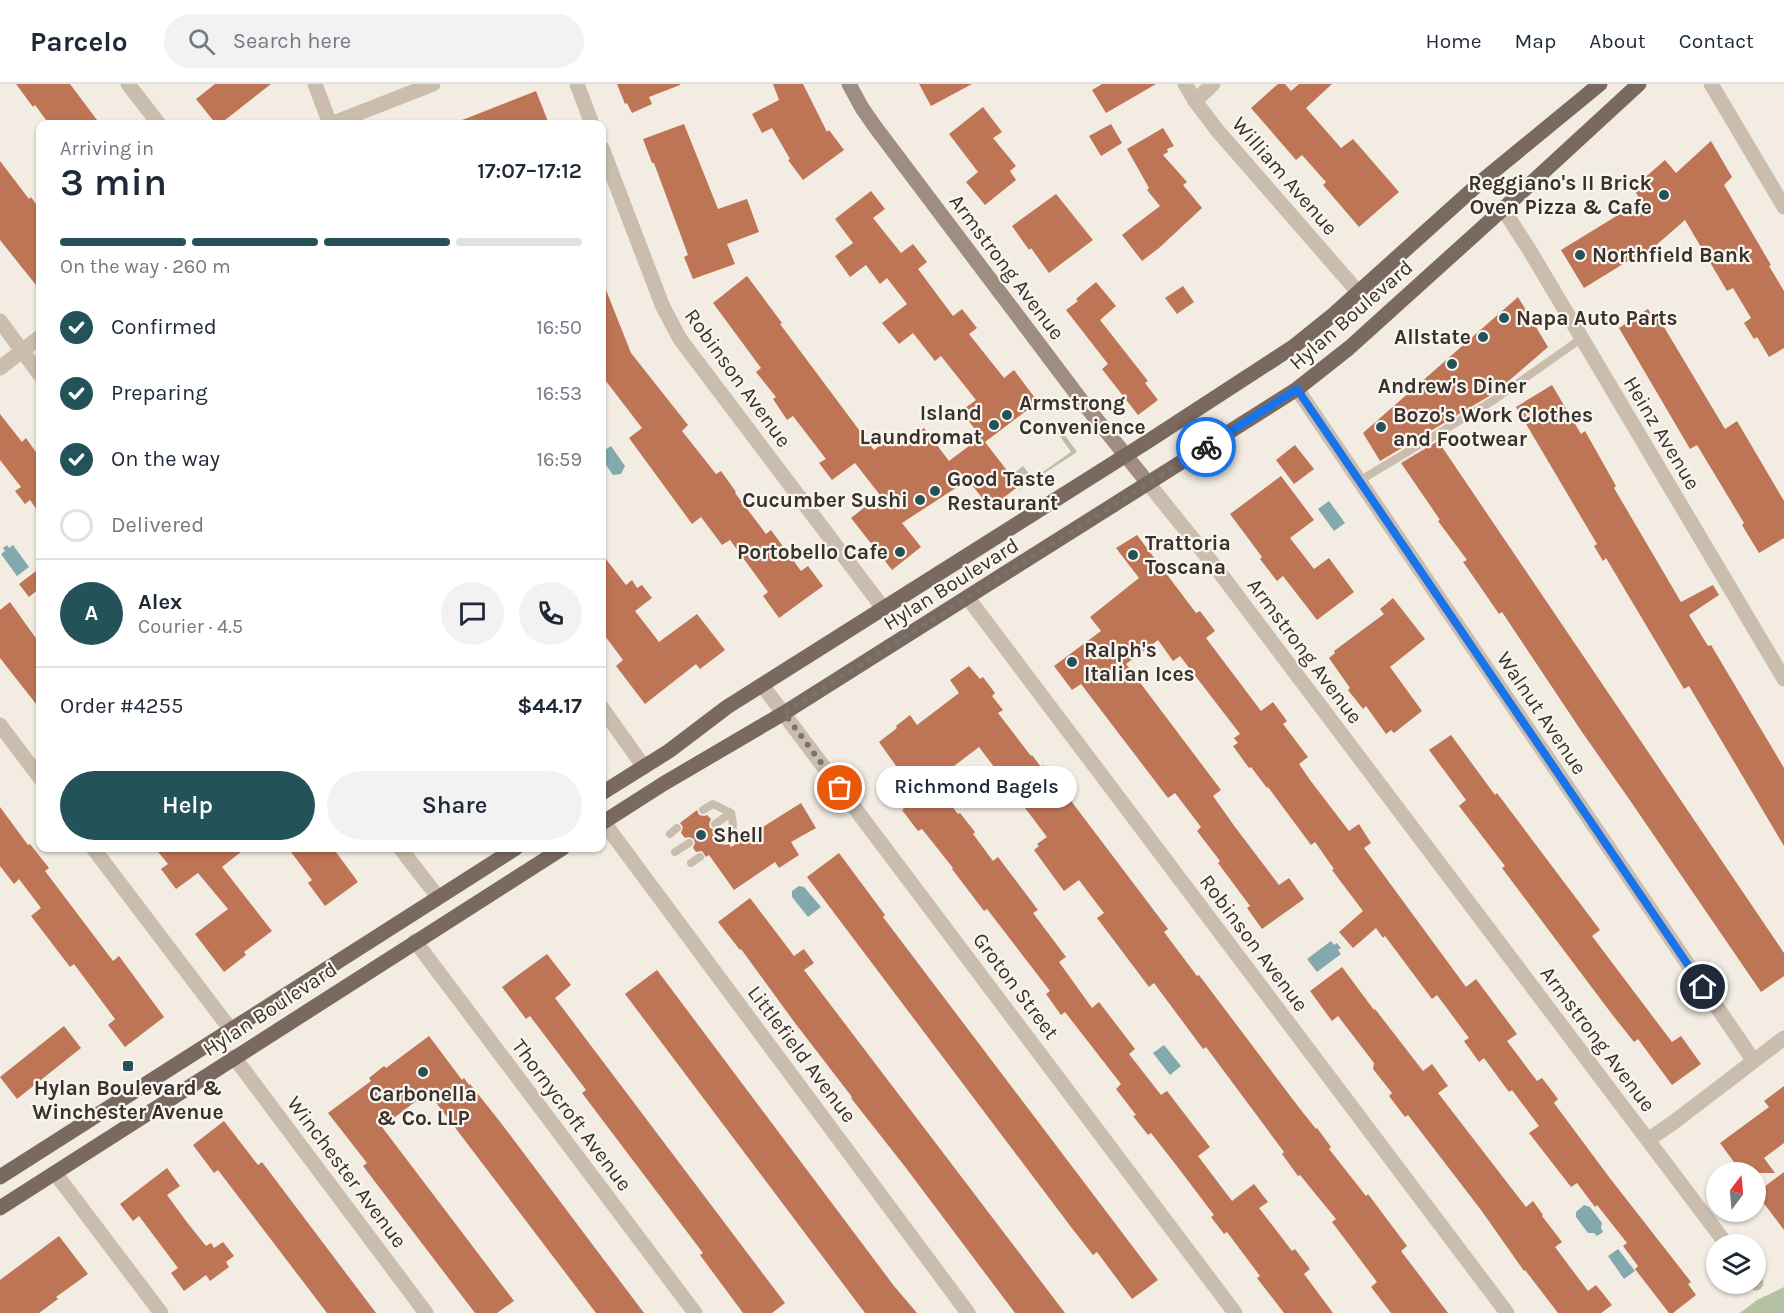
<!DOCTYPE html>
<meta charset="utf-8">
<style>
:root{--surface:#fff;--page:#f2f2f3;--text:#1f2937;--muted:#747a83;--line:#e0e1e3;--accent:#245259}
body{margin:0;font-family:Karla,sans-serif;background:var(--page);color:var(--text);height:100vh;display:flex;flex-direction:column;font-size:22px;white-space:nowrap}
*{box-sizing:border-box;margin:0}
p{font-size:20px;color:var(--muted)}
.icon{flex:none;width:33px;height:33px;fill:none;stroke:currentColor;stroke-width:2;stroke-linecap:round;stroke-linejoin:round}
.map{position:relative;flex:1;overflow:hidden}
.sheet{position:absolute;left:36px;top:36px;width:570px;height:732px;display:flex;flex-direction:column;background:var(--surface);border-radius:12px;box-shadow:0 2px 4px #0004}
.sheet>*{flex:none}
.needle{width:39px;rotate:16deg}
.tools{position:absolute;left:1706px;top:1078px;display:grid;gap:12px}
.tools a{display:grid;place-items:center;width:60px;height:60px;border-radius:50%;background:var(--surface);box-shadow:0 2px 4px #0004;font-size:30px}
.pin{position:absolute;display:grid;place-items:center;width:51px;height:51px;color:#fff;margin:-26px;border:3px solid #fff;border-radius:50%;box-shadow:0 2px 6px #0007}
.courier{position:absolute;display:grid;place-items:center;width:60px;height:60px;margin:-30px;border:4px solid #1a73e8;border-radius:50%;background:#fff;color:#222;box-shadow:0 2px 8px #0007}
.bubble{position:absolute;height:42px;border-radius:21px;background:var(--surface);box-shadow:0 2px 4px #0004;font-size:20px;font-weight:600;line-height:42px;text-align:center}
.head em{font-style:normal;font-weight:600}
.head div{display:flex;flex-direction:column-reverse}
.head{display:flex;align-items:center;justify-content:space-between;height:102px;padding:0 24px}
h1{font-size:39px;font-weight:600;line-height:45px}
.bar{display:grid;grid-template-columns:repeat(4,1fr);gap:9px 6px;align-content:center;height:72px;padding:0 24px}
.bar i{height:8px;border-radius:4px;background:var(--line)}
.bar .active{background:var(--accent)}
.bar p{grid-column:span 4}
.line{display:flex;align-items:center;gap:15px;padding:0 24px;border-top:2px solid var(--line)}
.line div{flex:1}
.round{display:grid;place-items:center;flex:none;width:63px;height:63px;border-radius:32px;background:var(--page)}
ol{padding:0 24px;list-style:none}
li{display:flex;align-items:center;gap:18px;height:66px}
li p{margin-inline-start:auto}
li .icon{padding:6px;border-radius:50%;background:var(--accent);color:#fff;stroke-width:4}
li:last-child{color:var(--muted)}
li i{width:33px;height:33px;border:3px solid var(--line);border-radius:50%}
.button{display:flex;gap:12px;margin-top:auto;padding:12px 24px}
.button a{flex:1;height:69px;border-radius:36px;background:var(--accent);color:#fff;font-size:24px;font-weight:600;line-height:69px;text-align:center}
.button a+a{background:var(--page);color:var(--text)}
header{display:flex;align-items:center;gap:36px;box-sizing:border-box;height:84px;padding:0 30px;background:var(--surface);border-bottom:2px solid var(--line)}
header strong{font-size:28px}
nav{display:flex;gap:33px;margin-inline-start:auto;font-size:21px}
.search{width:420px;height:54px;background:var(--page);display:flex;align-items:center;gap:15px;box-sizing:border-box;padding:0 21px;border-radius:33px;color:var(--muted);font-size:22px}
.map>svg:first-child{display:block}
</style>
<header>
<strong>Parcelo</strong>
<div class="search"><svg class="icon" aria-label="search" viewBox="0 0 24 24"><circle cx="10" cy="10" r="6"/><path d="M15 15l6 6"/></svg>Search here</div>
<nav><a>Home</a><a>Map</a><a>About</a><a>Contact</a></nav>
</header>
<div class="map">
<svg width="1784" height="1229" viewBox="0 0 1784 1229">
<rect width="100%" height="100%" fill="#f2ece2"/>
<g fill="#b5c1a3">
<path d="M1058,342L1077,368L1020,405L1010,392L1023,382L1033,395L1071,368L1055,345Z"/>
<path d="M1784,1203V1229H1740L1757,1216Z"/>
</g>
<g fill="#83a9ae">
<path d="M611,362L625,382L621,390L613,391L602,375V368Z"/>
<path d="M1329,417L1345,439L1334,447L1318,425Z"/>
<path d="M7,461L9,464L13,461L29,483L17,492L1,470L5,467L3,464Z"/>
<path d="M799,802L804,803L821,823L808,833L792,813V807Z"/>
<path d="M1331,857L1334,861L1337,859L1341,864L1338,866L1341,870L1317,888L1307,875Z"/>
<path d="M1164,961L1181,982L1170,991L1153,969Z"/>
<path d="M1584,1121L1590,1123L1602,1139L1601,1144L1603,1148L1597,1152L1594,1149H1588L1576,1133V1128Z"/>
<path d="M1618,1165L1635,1187L1624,1195L1608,1172Z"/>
</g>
<g fill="#be7555">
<path d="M16,0H70L100,40H49L35,21L33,23Z"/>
<path d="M215,0H271L220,40H216L196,15Z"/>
<path d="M617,0H680V1L649,13L652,20L632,29L627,19L625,20Z"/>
<path d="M773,0H803L827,48L829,46L844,66L803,96L788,76L790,75L772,44L762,49L752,30L779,16Z"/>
<path d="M919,0H972L931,22Z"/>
<path d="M1102,0H1156L1106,29L1092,6Z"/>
<path d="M1278,0H1285L1291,7L1299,0H1332L1306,24L1341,64L1353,55L1399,108L1359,143L1323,101L1326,98L1302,71L1296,76L1251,24Z"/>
<path d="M536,7L549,40H452Z"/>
<path d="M983,23L1002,48L993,54L1016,82L1010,87L1016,96L985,121L966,98L978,88L949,50Z"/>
<path d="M684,40L718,125L747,115L759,148L727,160L735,180L693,195L684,173L688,171L654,79H652L643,55Z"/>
<path d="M1111,40L1122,59L1101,72L1089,52Z"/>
<path d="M1163,44L1174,62L1167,65L1168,68L1163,71L1187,98L1183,101L1202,124L1159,164L1142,177L1122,151L1160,122L1147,106L1149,104L1127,65Z"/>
<path d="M1711,57L1732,93L1724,101L1771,181L1769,182L1784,207V264L1769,273L1757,253L1754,255L1744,239L1751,234L1733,204L1727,207L1685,136L1638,177L1636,172L1584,204L1561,166L1641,117L1633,104L1665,76L1676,89Z"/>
<path d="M0,77L29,115L31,113L40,126V206L0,156Z"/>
<path d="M871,107L885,125L873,134L901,169L913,160L927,178L918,185L953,232L962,225L977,244L969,250L1004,294L1014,286L1038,318L985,358L1019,402L990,424L968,396L902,439L921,463L892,486L851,434L880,411L855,379L832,396L819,379L826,375L793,332L787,336L773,315L776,313L756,288L761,284L713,219L747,192L782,239L780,240L874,366L898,347L907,358L924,344L949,377L981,353L961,327L976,316L941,272L935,277L913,249L899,260L882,239L907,220L887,194L880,200L866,181L850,193L835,172L853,159L835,135Z"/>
<path d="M1056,110L1093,156L1049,189L1031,164L1029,166L1012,142Z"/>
<path d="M602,196L631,269L688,341L682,347L716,390L721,387L736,408L735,409L766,450L771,446L801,487L808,482L823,502L779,534L763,512L768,508L730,456L722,461L701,433L692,440L629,354L642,344L602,292Z"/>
<path d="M1096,198L1116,222L1100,236L1148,297L1145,299L1158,316L1138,331L1102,285L1108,280L1066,226L1078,217L1076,215Z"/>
<path d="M1183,202L1194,218L1177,230L1165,214Z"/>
<path d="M1518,213L1548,263L1504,301L1491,311L1380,377L1363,349Z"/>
<path d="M1648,225L1654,235L1658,233L1725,345L1737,337L1784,417V454L1759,469L1742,441L1744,439L1697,361L1690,365L1619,244Z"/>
<path d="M1552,301L1581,350L1585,347L1616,402L1614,404L1681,518L1713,501L1719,511L1689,531L1708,562L1711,561L1784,684V762L1689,602L1684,605L1606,474L1603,477L1594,462L1597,460L1516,323Z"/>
<path d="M0,330L22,358L26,354L40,374V430L30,416L25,420L15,407L21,403L0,376Z"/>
<path d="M1438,357L1784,869V892L1761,908L1629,715L1582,648L1502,528L1499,530L1468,485L1463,478L1467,476L1438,437L1440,436L1401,379Z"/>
<path d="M1295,361L1314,385L1294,400L1276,376Z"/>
<path d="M1281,392L1314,436L1290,454L1314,485L1329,474L1354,508L1317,536L1283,492L1277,497L1260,475L1262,473L1230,430Z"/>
<path d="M1137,451L1196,529L1200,527L1215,547L1206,554L1261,627L1273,618L1287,637L1283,640L1308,673L1299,680L1310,696L1349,747L1359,740L1371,759L1364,764L1466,903L1476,895L1517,950L1507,957L1537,997L1542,994L1558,1015L1554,1019L1609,1093L1691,1198L1688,1200L1696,1211L1673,1229H1669L1635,1185L1638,1182L1623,1162L1627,1159L1597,1121L1595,1123L1577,1099L1571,1103L1529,1049L1539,1042L1512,1006L1509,1008L1484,974L1479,978L1464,957L1469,954L1437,911L1432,915L1385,852L1383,854L1376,844L1353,864L1339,848L1363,827L1332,786L1334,785L1315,758L1311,761L1268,703L1267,704L1251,683L1249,684L1233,662L1238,659L1234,654L1240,650L1180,572L1173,577L1158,556L1126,580L1221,706L1213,712L1235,743L1279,801L1289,794L1304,815L1262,845L1247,824L1250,822L1218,779L1220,777L1197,747L1201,743L1175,709L1168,714L1081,600L1072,606L1054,582L1101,547L1090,533L1139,494L1116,464Z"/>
<path d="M602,470L626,501L632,496L637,504L642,501L652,514L635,527L659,558L697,530L725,566L700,585L696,580L645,620L616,582L623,576L602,548Z"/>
<path d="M40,484V504L29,513L19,500Z"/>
<path d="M1393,514L1425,555L1390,583L1422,627L1394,649L1391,646L1386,650L1366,622L1363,625L1348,606L1350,604L1329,574L1335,569L1334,567L1384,530L1380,525Z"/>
<path d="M10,518L40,560V625L0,574V526Z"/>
<path d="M969,582L980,595L983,593L995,609L992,612L1003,626L998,629L1031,672L1032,671L1041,683L1043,681L1062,705L1168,845L1164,848L1197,892L1199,891L1297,1021L1316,1045L1317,1044L1331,1063L1329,1065L1366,1112L1368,1110L1407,1162L1401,1167L1448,1229H1391L1371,1203L1377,1198L1332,1138L1336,1135L1300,1091L1298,1092L1282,1070L1284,1068L1206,963L1203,965L1154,899L1149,903L1097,834L1104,829L1079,796L1064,807L1034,766L1039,762L1037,760L1047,753L979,663L933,698L958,730L960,729L975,748L973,750L993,777L998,773L1038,826L1033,829L1066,873L1059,878L1092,924L1099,918L1135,965L1129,970L1161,1011L1167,1007L1210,1063L1198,1072L1232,1117L1254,1100L1268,1118L1259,1124L1292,1167L1295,1165L1310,1185L1304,1190L1333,1229H1284L1257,1194L1260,1192L1227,1148L1224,1150L1211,1133L1214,1131L1176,1081L1151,1049L1148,1051L1133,1032L1136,1031L1116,1005L1121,1000L1065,928L1061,931L1046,910L1050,907L987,825L984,827L952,785L953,784L922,745L918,747L902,726L904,725L901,722L933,698L922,682L904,693L879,658L897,644L896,642L910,631L917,641L959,609L950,596Z"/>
<path d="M1451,651L1495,711L1497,709L1600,846L1592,852L1647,925L1672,958L1681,952L1701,980L1672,1001L1638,955L1634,958L1611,929L1502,784L1505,782L1459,722L1466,716L1429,666Z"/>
<path d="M801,719L816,744L791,758L799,771L779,784L775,778L734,806L709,771L706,773L702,767L696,768L693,764L695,759L694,755L689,753L685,754L681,749L683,743L680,739L697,726L699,731L704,732L707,731L711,735L709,740L710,744L715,746L719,745L722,749L719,753L721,760L726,761L729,760L731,763Z"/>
<path d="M0,723L28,761L30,760L49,784L45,787L113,877L119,872L164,933L125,963L108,941L115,935L74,880L70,883L31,832L41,824L19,795L14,800L0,782Z"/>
<path d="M155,764H246L222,783L272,847L244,868L246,871L224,888L195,850L228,825L198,789L176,805L161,785L168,780Z"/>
<path d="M288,764H333L358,798L325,822L308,799L312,796Z"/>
<path d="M839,769L885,831L883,833L1158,1196L1132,1215L1097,1168L1093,1171L1071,1143L807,793Z"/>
<path d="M750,814L794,872L804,865L814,879L804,886L1065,1229H1015L906,1084L851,1014L852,1013L795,939L741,865L740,866L718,838Z"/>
<path d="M547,870L571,901L555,914L785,1219L772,1229H743L700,1171L703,1169L582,1009L586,1006L530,932L526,935L502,903Z"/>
<path d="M1342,883L1374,926L1375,925L1423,987L1432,980L1448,1002L1438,1009L1526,1123L1533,1117L1543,1131L1542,1132L1562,1158L1555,1163L1588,1207L1596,1201L1612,1221L1601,1229H1558L1525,1186L1524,1187L1481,1126L1408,1031L1405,1033L1389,1012L1392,1009L1373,985L1374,979L1338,932L1332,937L1310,907Z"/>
<path d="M657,886L894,1202L917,1229H865L625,910Z"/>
<path d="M64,942L81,964L17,1015L0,993Z"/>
<path d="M429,952L462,996L464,994L469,1001L470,1000L501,1039L644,1229H596L428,1008L382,1043L514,1217L497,1229H475L363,1082L367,1079L328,1029L371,997L369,994L384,982L386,984Z"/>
<path d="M1784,1002V1059L1764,1074L1775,1089H1742L1720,1059L1769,1023L1764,1017Z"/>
<path d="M224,1037L258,1081L262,1078L376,1229H327L218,1086L214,1089L193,1061Z"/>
<path d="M167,1084L180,1102L167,1111L186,1137L206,1162L211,1159L214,1164L223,1158L234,1172L226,1178L229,1183L210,1197L206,1191L184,1207L171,1189L178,1184L139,1132L133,1137L120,1120Z"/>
<path d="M1784,1088V1146L1756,1109Z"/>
<path d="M59,1152L88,1190L56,1213L58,1215L39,1229H0V1196Z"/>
</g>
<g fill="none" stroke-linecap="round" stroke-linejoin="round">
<g stroke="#cabdae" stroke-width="8">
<path d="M1359,397L1494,316L1582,254"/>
<path d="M703,726L713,720L731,729C733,740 736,747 725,755"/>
<path d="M715,740L731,729"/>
<path d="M670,750L677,744"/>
<path d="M675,768L689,759"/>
<path d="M691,779L700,773"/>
</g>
<g stroke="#cabdae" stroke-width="15">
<path d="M128,0L159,40"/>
<path d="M315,0L330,40"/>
<path d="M577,0L592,40"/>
<path d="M1185,0L1195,17L1217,46L1358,208"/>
<path d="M1711,0L1784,123"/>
<path d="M1195,17L1213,0"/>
<path d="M331,40L433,0"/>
<path d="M602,64L663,223L680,255L883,524"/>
<path d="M1503,125L1530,167L1784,595"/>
<path d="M0,237L40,291"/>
<path d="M0,284L40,253"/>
<path d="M1297,305L1753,976"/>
<path d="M1148,399L1217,485L1727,1161"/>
<path d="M968,514L1507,1229"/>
<path d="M762,601L1235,1229"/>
<path d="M602,624L644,683"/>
<path d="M0,641L40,694"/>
<path d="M602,736L968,1229"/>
<path d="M93,764L231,946"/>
<path d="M400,764L438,813"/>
<path d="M415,857L695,1229"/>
<path d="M234,973L426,1229"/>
<path d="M1648,1056L1674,1038L1784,954"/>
<path d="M55,1089L161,1229"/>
<path d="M1755,1198L1756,1199"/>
</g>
<path stroke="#9e8d80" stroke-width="15" d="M849,0L862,24L876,44L1081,316L1148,399"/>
<g stroke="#7a695f" stroke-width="15">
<path d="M602,709L669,667L727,623L1150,356L1293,263L1334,230L1483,96L1600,0"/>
<path d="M602,739L663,700L784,629L1297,305L1349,264L1503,125L1639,0"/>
<path d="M0,1093L516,764"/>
<path d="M0,1124L563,764"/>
</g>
</g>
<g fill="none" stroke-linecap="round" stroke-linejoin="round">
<path stroke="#7a726c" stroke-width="6" stroke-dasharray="0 10.8" d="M840,704L784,629L1206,363"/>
<path stroke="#1a73e8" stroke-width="8" d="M1206,363L1297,305L1703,903"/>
</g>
<g fill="#245259" stroke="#faf5ef" stroke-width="2">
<circle cx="1664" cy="111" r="6"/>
<circle cx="1580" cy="171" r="6"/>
<circle cx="1504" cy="234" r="6"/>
<circle cx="1483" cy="253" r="6"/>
<circle cx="1452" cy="280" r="6"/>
<circle cx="1007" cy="331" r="6"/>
<circle cx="994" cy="341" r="6"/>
<circle cx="1381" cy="343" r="6"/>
<circle cx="935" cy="407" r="6"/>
<circle cx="920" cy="416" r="6"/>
<circle cx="900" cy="468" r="6"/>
<circle cx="1133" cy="471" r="6"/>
<circle cx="1072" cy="578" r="6"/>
<circle cx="701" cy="751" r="6"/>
<rect x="122" y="976" width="12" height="12" rx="3"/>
<circle cx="423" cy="988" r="6"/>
</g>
<g text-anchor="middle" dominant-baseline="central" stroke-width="4.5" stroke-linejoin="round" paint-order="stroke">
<g font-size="21" fill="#39312c" stroke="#faf5ef">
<text transform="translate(1285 92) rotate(49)">William Avenue</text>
<text transform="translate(1007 183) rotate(53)">Armstrong Avenue</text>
<text transform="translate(1351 231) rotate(-41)">Hylan Boulevard</text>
<text transform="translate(738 294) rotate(54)">Robinson Avenue</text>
<text transform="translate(1662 349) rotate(59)">Heinz Avenue</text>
<text transform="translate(951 500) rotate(-32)">Hylan Boulevard</text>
<text transform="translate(1305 567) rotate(53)">Armstrong Avenue</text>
<text transform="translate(1542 629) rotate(56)">Walnut Avenue</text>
<text transform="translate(1254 859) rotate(53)">Robinson Avenue</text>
<text transform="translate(1016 902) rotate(53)">Groton Street</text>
<text transform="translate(270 925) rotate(-33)">Hylan Boulevard</text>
<text transform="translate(1598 955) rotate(53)">Armstrong Avenue</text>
<text transform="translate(802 970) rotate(53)">Littlefield Avenue</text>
<text transform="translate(572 1031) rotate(53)">Thornycroft Avenue</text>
<text transform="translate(347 1088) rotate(53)">Winchester Avenue</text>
</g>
<g font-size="21" font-weight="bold" fill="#39312c" stroke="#faf5ef" text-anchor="start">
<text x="1652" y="99" text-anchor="end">Reggiano's II Brick<tspan x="1652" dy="24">Oven Pizza &amp; Cafe</tspan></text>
<text x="1592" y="171">Northfield Bank</text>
<text x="1516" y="234">Napa Auto Parts</text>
<text x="1471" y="253" text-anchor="end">Allstate</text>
<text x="1452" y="302" text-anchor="middle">Andrew's Diner</text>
<text x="1019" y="319">Armstrong<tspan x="1019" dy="24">Convenience</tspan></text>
<text x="982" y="329" text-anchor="end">Island<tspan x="982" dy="24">Laundromat</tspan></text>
<text x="1393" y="331">Bozo's Work Clothes<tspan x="1393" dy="24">and Footwear</tspan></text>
<text x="947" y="395">Good Taste<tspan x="947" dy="24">Restaurant</tspan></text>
<text x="908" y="416" text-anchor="end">Cucumber Sushi</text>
<text x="1145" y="459">Trattoria<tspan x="1145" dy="24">Toscana</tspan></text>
<text x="888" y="468" text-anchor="end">Portobello Cafe</text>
<text x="1084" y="566">Ralph's<tspan x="1084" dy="24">Italian Ices</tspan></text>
<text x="713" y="751">Shell</text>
<text x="128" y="1004" text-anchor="middle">Hylan Boulevard &amp;<tspan x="128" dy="24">Winchester Avenue</tspan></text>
<text x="423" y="1010" text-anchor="middle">Carbonella<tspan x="423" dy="24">&amp; Co. LLP</tspan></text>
</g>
</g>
</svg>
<div class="tools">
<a><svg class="needle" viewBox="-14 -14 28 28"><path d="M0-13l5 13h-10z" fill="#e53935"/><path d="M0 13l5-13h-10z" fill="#747a83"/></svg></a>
<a><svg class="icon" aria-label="layers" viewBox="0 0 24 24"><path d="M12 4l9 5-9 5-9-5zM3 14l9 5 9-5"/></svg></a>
</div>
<div class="pin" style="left:840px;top:704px;background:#ea580c"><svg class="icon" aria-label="bag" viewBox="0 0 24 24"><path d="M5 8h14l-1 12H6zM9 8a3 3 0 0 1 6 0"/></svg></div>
<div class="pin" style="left:1703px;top:903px;background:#1f2937"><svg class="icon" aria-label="home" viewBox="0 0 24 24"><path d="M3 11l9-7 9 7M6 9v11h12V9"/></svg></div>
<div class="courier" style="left:1206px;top:363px"><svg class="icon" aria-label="bike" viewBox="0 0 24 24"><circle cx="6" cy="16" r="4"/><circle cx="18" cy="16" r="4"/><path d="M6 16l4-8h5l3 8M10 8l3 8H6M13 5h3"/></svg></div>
<div class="bubble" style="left:876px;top:682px;width:201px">Richmond Bagels</div>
<section class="sheet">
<div class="head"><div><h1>3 min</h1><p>Arriving in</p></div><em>17:07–17:12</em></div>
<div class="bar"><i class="active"></i><i class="active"></i><i class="active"></i><i></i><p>On the way · 260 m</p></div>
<ol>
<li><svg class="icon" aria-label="check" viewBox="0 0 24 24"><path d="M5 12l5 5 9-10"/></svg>Confirmed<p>16:50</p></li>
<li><svg class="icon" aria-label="check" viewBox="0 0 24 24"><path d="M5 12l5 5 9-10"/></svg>Preparing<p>16:53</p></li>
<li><svg class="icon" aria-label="check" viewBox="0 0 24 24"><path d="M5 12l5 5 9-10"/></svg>On the way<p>16:59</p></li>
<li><i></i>Delivered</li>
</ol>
<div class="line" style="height:108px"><b class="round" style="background:var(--accent);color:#fff">A</b><div><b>Alex</b><p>Courier · 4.5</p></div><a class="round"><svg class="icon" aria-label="chat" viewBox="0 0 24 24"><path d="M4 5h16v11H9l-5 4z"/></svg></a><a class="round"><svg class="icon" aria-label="phone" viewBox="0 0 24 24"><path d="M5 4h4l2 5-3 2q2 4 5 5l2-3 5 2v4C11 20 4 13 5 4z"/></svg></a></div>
<div class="line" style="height:78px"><div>Order #4255</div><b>$44.17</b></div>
<div class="button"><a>Help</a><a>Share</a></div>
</section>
</div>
